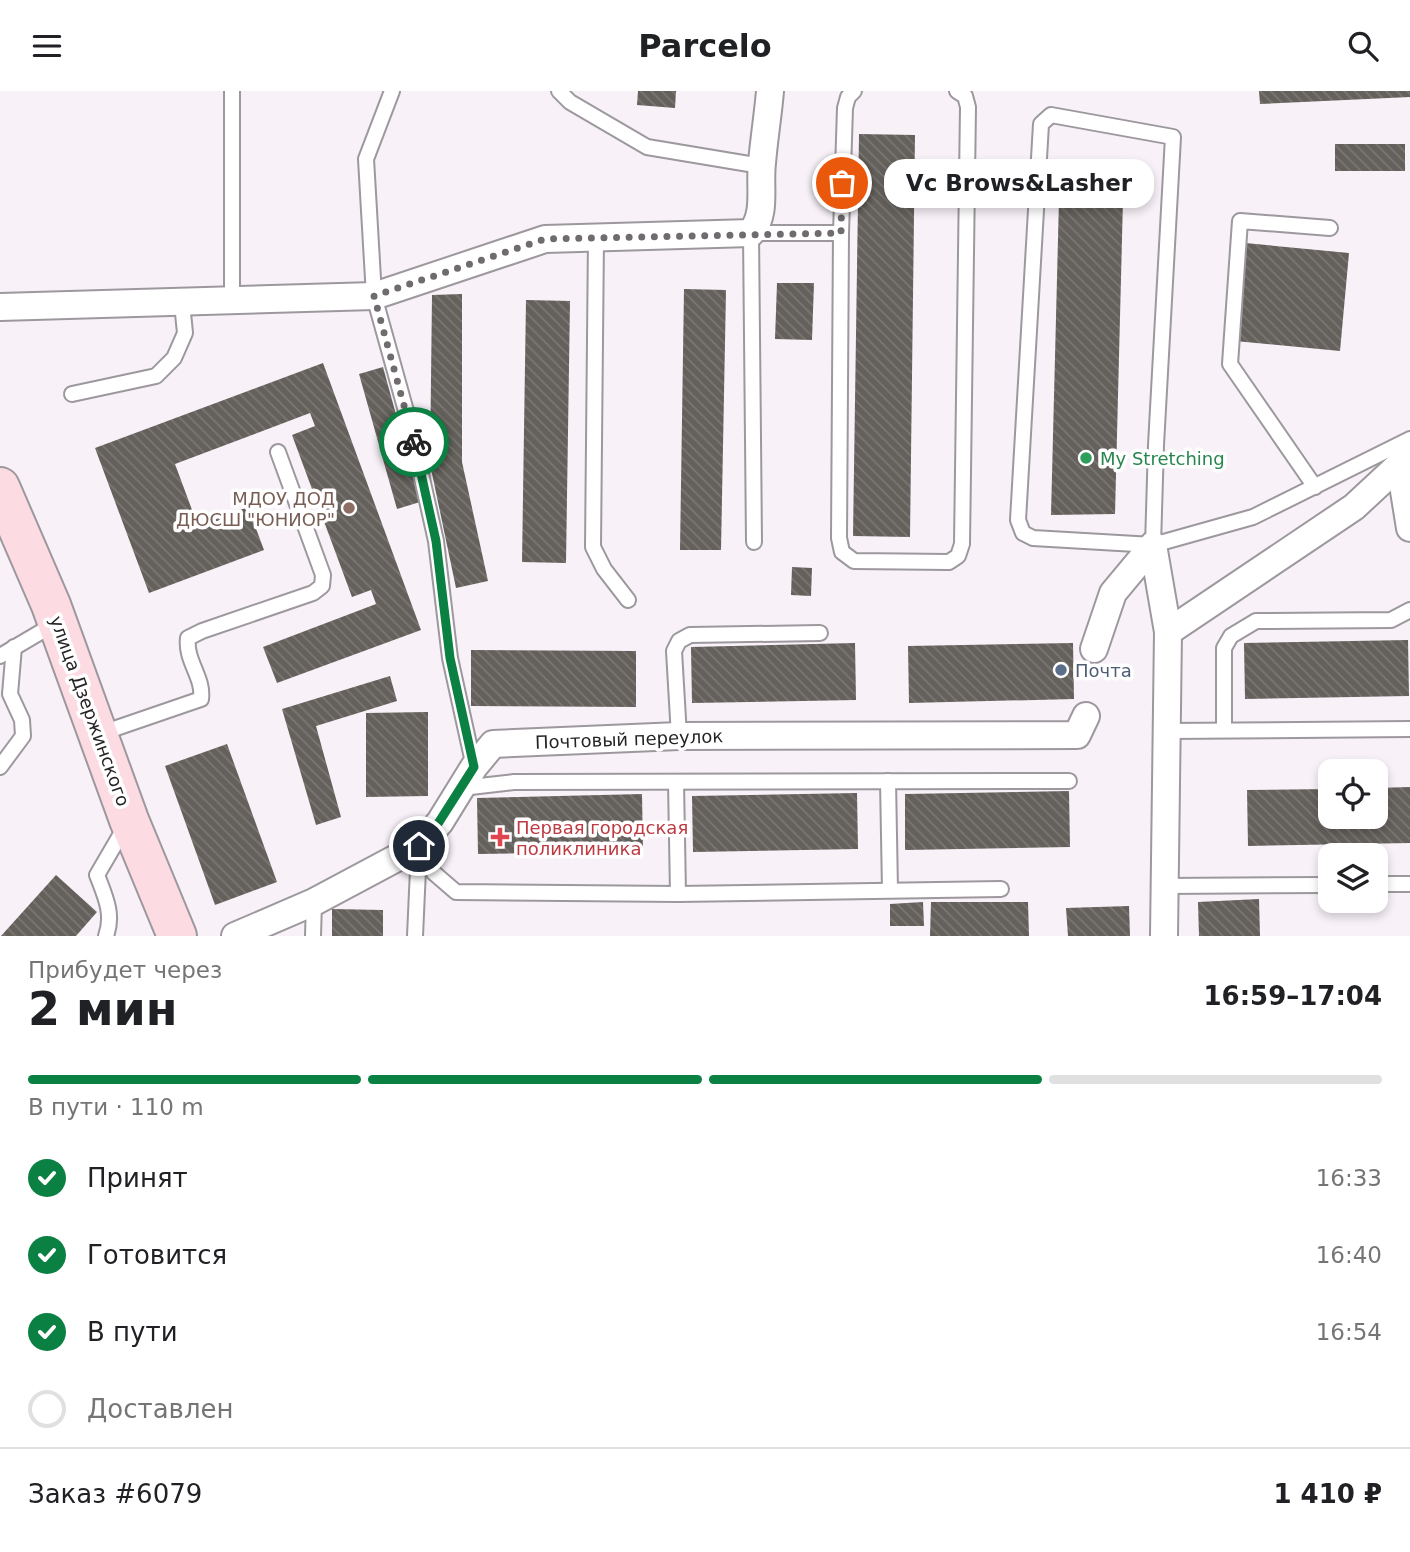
<!DOCTYPE html>
<html lang="ru">
<meta charset="utf-8">
<style>
:root{--surface:#fff;--page:#f6f6f6;--text:#202124;--muted:#757577;--line:#e0e0e0;--accent:#0b8043}
body{margin:0;font-family:"DejaVu Sans",sans-serif;background:var(--page);color:var(--text);height:100vh;display:flex;flex-direction:column;font-size:26px;white-space:nowrap}
*{box-sizing:border-box;margin:0}
p{font-size:23px;color:var(--muted)}
.icon{flex:none;width:38px;height:38px;fill:none;stroke:currentColor;stroke-width:2;stroke-linecap:round;stroke-linejoin:round}
.map{position:relative;height:845px;overflow:hidden}
.details{display:flex;flex-direction:column;background:var(--surface);flex:1}
.details>*{flex:none}
.fabs{position:absolute;left:1318px;top:668px;display:grid;gap:14px}
.fabs a{display:grid;place-items:center;width:70px;height:70px;border-radius:14px;background:var(--surface);box-shadow:0 4px 10px #0003;font-size:35px}
.pin{position:absolute;display:grid;place-items:center;width:60px;height:60px;color:#fff;margin:-30px;border:4px solid #fff;border-radius:50%;box-shadow:0 2px 7px #0007}
.courier{position:absolute;display:grid;place-items:center;width:70px;height:70px;margin:-35px;border:5px solid #0b8043;border-radius:50%;background:#fff;color:#222;box-shadow:0 2px 9px #0007}
.bubble{position:absolute;height:49px;border-radius:21px;background:var(--surface);box-shadow:0 4px 10px #0003;font-size:23px;font-weight:800;line-height:49px;text-align:center}
.overview em{font-style:normal;font-weight:800}
.overview div{display:flex;flex-direction:column-reverse}
.overview{display:flex;align-items:center;justify-content:space-between;height:119px;padding:0 28px}
h1{font-size:46px;font-weight:800;line-height:52px}
.bar{display:grid;grid-template-columns:repeat(4,1fr);gap:10px 7px;align-content:center;height:84px;padding:0 28px}
.bar i{height:9px;border-radius:5px;background:var(--line)}
.bar .current{background:var(--accent)}
.bar p{grid-column:span 4}
.line{display:flex;align-items:center;gap:18px;padding:0 28px;border-top:2px solid var(--line)}
.line div{flex:1}
ol{padding:0 28px;list-style:none}
li{display:flex;align-items:center;gap:21px;height:77px}
li p{margin-inline-start:auto}
li .icon{padding:7px;border-radius:50%;background:var(--accent);color:#fff;stroke-width:4}
li:last-child{color:var(--muted)}
li i{width:38px;height:38px;border:4px solid var(--line);border-radius:50%}
header{display:flex;justify-content:space-between;align-items:center;height:91px;padding:0 28px;background:var(--surface);font-size:32px;font-weight:800}
.map>svg:first-child{display:block}
</style>
<header><svg class="icon" aria-label="menu" viewBox="0 0 24 24"><path d="M4 6h16M4 12h16M4 18h16"/></svg>Parcelo<svg class="icon" aria-label="search" viewBox="0 0 24 24"><circle cx="10" cy="10" r="6"/><path d="M15 15l6 6"/></svg></header>
<div class="map">
<svg width="1410" height="845" viewBox="0 0 1410 845">
<defs>
<pattern id="building-back-hatch" width="6" height="6" patternUnits="userSpaceOnUse" patternTransform="scale(1.75)"><rect width="6" height="6" fill="#64605b"/><path d="M-1 5l2 2M0 0l6 6M5-1l2 2" fill="none" stroke="#7a7774"/></pattern>
</defs>
<rect width="100%" height="100%" fill="#f8f2f8"/>
<g fill="url(#building-back-hatch)">
<path d="M638,0H676L675,17L637,14Z"/>
<path d="M1259,0H1410V6L1260,13Z"/>
<path d="M859,43L915,44L910,446L853,445Z"/>
<rect x="1335" y="53" width="70" height="27"/>
<path d="M1060,69H1124L1115,423L1051,424Z"/>
<path d="M1245,152L1349,162L1340,260L1235,250Z"/>
<path d="M777,192H814L812,249L775,248Z"/>
<path d="M684,198L726,199L721,459H680Z"/>
<path d="M462,203V371L488,490L456,497L430,373L432,204Z"/>
<path d="M526,209L570,210L566,472L522,471Z"/>
<path d="M323,272L421,539L277,592L263,556L376,513L371,499L352,506L292,344L315,335L310,322L175,373L198,435L248,416L264,459L149,502L95,357Z"/>
<path d="M383,276L420,411L397,418L359,283Z"/>
<path d="M792,476L812,477L811,505L791,504Z"/>
<path d="M1408,549L1409,605L1245,608L1244,552Z"/>
<path d="M855,552L856,609L692,612L691,556Z"/>
<path d="M1073,552L1074,608L909,612L908,555Z"/>
<path d="M471,559L636,560V616L471,615Z"/>
<path d="M390,585L397,610L316,635L341,726L316,734L282,618Z"/>
<path d="M428,621V705L366,706V622Z"/>
<path d="M227,653L277,791L215,814L165,675Z"/>
<path d="M1410,696V752L1248,755L1247,699L1330,698V726H1376V697Z"/>
<path d="M1069,700L1070,756L905,759V703Z"/>
<path d="M857,702L858,758L693,761L692,705Z"/>
<path d="M642,703L643,760L478,763L477,707Z"/>
<path d="M56,784L97,821L76,845H1Z"/>
<path d="M1259,808L1260,845H1199L1198,811Z"/>
<path d="M923,811L924,835H890V813Z"/>
<path d="M931,811H1028L1029,845H930Z"/>
<path d="M1129,815L1130,845H1068L1066,817Z"/>
<path d="M332,818L383,819V845H332Z"/>
</g>
<g fill="none" stroke-linecap="round" stroke-linejoin="round">
<g stroke="#9d989d" stroke-width="18">
<g id="service">
<path d="M232,0V211"/>
<path d="M392,0L366,68L374,205L411,338L436,450L450,567L474,676"/>
<path d="M559,0L570,11L647,56L761,75"/>
<path d="M854,0L848,6L845,17L841,142L839,447L842,461L854,470L949,471L958,465L962,453L968,16L965,5L957,0"/>
<path d="M596,146L593,456L604,478L628,509"/>
<path d="M72,303L156,285L174,267L185,242L182,212"/>
<path d="M1315,396L1230,273L1240,130L1330,137"/>
<path d="M754,451L751,142H841"/>
<path d="M1153,454L1156,354L1173,46L1051,24L1041,33L1018,429L1023,442L1033,447L1153,454L1253,426L1410,348"/>
<path d="M0,565L56,532"/>
<path d="M1224,638V557L1231,545L1256,530L1391,529L1410,519"/>
<path d="M1167,640L1410,638"/>
<path d="M99,643L201,608C204,586 185,570 188,547L202,540L313,502L322,495L323,484L278,361"/>
<path d="M679,645L674,560L679,550L690,544L820,542"/>
<path d="M0,676L23,645L22,629L10,603L14,556"/>
<path d="M888,690L890,799"/>
<path d="M676,691L678,803"/>
<path d="M462,697L514,691L1069,690"/>
<path d="M419,755L434,782L456,801L678,803L1001,798"/>
<path d="M1376,793H1410"/>
<path d="M1165,795L1330,794"/>
<path d="M106,845C114,823 105,805 97,784L125,736"/>
<path d="M313,845L314,811"/>
<path d="M415,845L419,756"/>
</g>
</g>
<g stroke="#9d989d" stroke-width="30">
<g id="minor">
<path d="M0,216L374,205L545,148L751,142C767,122 759,96 762,72C764,48 768,24 770,0"/>
<path d="M1400,375L1410,437"/>
<path d="M1168,541L1354,416L1410,364"/>
<path d="M1094,558L1113,502L1153,454L1168,541L1164,845"/>
<path d="M235,845L314,811L419,755L440,731L474,676L493,653L679,645L1077,644L1086,625"/>
</g>
</g>
<g stroke="#9d989d" stroke-width="42">
<path id="secondary" d="M0,396L51,514L129,729L177,845"/>
</g>
<use href="#service" stroke="#fff" stroke-width="14"/>
<use href="#minor" stroke="#fff" stroke-width="26"/>
<use href="#secondary" stroke="#fddbe3" stroke-width="38"/>
</g>
<g fill="none" stroke-linecap="round" stroke-linejoin="round">
<path stroke="#6f6b6f" stroke-width="7" stroke-dasharray="0 12.6" d="M414,351L374,205L545,148L841,142L842,92"/>
<path stroke="#0b8043" stroke-width="9" d="M414,351L436,450L450,567L474,676L439,731L419,755"/>
</g>
<circle fill="#2e9e5b" stroke="#fff" stroke-width="2.5" cx="1086" cy="367" r="7"/>
<circle fill="#8d6e63" stroke="#fff" stroke-width="2.5" cx="349" cy="417" r="7"/>
<circle fill="#5c6f8a" stroke="#fff" stroke-width="2.5" cx="1061" cy="579" r="7"/>
<path fill="#e0444e" stroke="#fff" stroke-width="2.5" d="M496.5 735.5h7v7h7v7h-7v7h-7v-7h-7v-7h7z"/>
<g text-anchor="middle" dominant-baseline="central" stroke-width="7" stroke-linejoin="round" paint-order="stroke">
<g font-size="18" fill="#27864d" stroke="#fff" text-anchor="start">
<text x="1100" y="367">My Stretching</text>
</g>
<g font-size="18" fill="#785e54" stroke="#fff" text-anchor="end">
<text x="335" y="407">МДОУ ДОД<tspan x="335" dy="21">ДЮСШ "ЮНИОР"</tspan></text>
</g>
<g font-size="18" fill="#4e5e75" stroke="#fff" text-anchor="start">
<text x="1075" y="579">Почта</text>
</g>
<g font-size="18" fill="#252325" stroke="#fff">
<text transform="translate(90 620) rotate(70)">улица Дзержинского</text>
<text transform="translate(629 648) rotate(-2)">Почтовый переулок</text>
</g>
<g font-size="18" fill="#be3a42" stroke="#fff" text-anchor="start">
<text x="516" y="736">Первая городская<tspan x="516" dy="21">поликлиника</tspan></text>
</g>
</g>
</svg>
<div class="fabs">
<a><svg class="icon" aria-label="locate" viewBox="0 0 24 24"><circle cx="12" cy="12" r="6"/><path d="M12 2v4M12 18v4M2 12h4M18 12h4"/></svg></a>
<a><svg class="icon" aria-label="layers" viewBox="0 0 24 24"><path d="M12 4l9 5-9 5-9-5zM3 14l9 5 9-5"/></svg></a>
</div>
<div class="pin" style="left:842px;top:92px;background:#ea580c"><svg class="icon" aria-label="bag" viewBox="0 0 24 24"><path d="M5 8h14l-1 12H6zM9 8a3 3 0 0 1 6 0"/></svg></div>
<div class="pin" style="left:419px;top:755px;background:#1f2937"><svg class="icon" aria-label="home" viewBox="0 0 24 24"><path d="M3 11l9-7 9 7M6 9v11h12V9"/></svg></div>
<div class="courier" style="left:414px;top:351px"><svg class="icon" aria-label="bike" viewBox="0 0 24 24"><circle cx="6" cy="16" r="4"/><circle cx="18" cy="16" r="4"/><path d="M6 16l4-8h5l3 8M10 8l3 8H6M13 5h3"/></svg></div>
<div class="bubble" style="left:884px;top:68px;width:270px">Vc Brows&amp;Lasher</div>
</div>
<section class="details">
<div class="overview"><div><h1>2 мин</h1><p>Прибудет через</p></div><em>16:59–17:04</em></div>
<div class="bar"><i class="current"></i><i class="current"></i><i class="current"></i><i></i><p>В пути · 110 m</p></div>
<ol>
<li><svg class="icon" aria-label="check" viewBox="0 0 24 24"><path d="M5 12l5 5 9-10"/></svg>Принят<p>16:33</p></li>
<li><svg class="icon" aria-label="check" viewBox="0 0 24 24"><path d="M5 12l5 5 9-10"/></svg>Готовится<p>16:40</p></li>
<li><svg class="icon" aria-label="check" viewBox="0 0 24 24"><path d="M5 12l5 5 9-10"/></svg>В пути<p>16:54</p></li>
<li><i></i>Доставлен</li>
</ol>
<div class="line" style="height:91px"><div>Заказ #6079</div><b>1 410 ₽</b></div>
</section>
